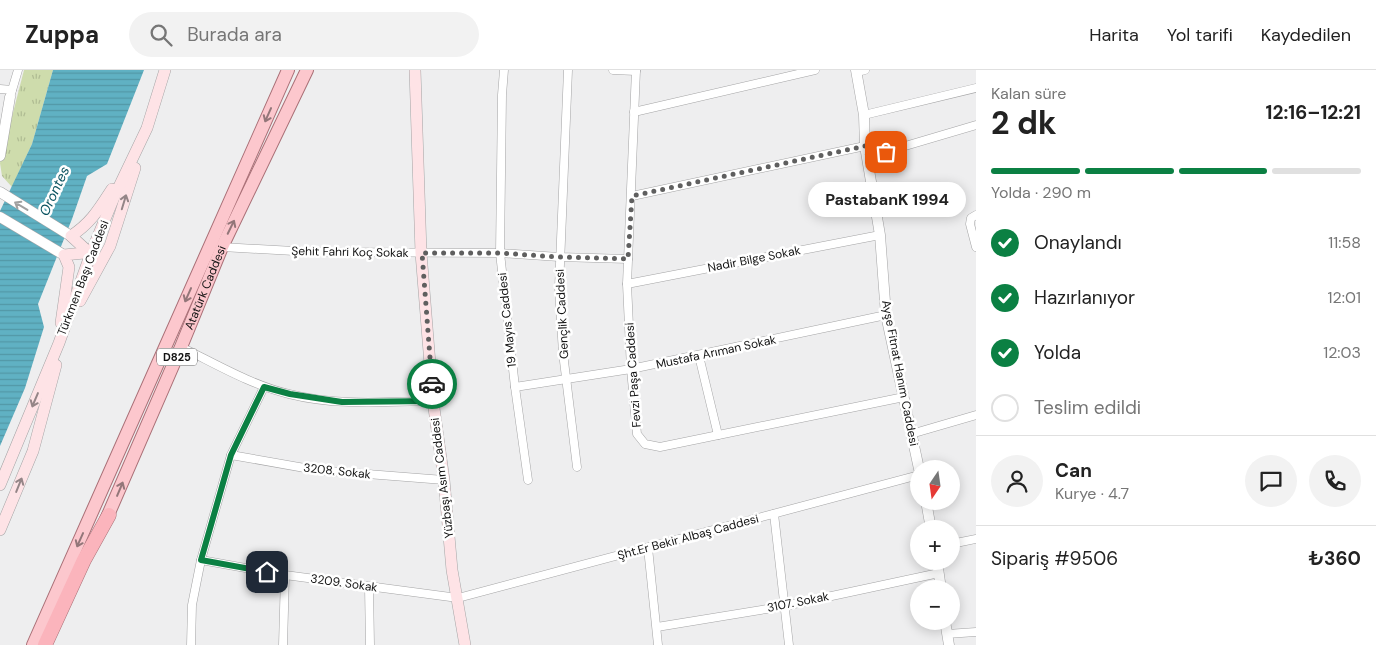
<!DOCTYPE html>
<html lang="tr">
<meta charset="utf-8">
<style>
:root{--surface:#fff;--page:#f2f2f2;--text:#222;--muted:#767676;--line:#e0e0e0;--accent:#0b8043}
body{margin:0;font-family:"DM Sans",sans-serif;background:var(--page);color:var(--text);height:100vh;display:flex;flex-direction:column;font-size:19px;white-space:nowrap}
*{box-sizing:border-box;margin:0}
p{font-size:16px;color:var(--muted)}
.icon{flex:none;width:28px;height:28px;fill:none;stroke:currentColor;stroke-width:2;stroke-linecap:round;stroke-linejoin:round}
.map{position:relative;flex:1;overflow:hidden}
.details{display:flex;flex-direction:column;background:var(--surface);width:400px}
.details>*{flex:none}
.needle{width:32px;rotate:193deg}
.fabs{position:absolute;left:910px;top:390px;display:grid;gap:10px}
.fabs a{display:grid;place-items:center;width:50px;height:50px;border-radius:50%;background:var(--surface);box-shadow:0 2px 12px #0003;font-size:25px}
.pin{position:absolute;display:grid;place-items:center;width:42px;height:42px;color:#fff;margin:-21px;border-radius:10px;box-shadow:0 2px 8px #0006}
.courier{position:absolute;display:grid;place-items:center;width:50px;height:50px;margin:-25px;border:4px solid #0b8043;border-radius:50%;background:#fff;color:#222;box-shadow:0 1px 6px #0007}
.bubble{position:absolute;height:35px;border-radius:18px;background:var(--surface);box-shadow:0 2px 12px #0003;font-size:16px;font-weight:700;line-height:35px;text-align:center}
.headline em{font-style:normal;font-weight:700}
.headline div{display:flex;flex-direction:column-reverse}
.headline{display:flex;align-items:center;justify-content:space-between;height:85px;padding:0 15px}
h1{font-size:32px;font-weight:700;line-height:38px}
.bar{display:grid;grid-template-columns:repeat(4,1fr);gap:8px 5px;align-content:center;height:60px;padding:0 15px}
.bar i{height:6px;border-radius:4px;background:var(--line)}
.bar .selected{background:var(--accent)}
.bar p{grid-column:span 4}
.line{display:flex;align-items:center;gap:12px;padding:0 15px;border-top:1px solid var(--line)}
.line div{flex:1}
.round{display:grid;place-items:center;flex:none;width:52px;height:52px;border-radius:26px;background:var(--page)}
ol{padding:0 15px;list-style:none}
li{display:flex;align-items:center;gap:15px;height:55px}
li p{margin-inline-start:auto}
li .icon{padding:5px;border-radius:50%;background:var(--accent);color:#fff;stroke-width:4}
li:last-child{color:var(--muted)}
li i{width:28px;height:28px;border:2px solid var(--line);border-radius:50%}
header{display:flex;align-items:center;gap:30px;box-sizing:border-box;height:70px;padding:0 25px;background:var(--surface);border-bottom:1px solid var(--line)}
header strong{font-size:24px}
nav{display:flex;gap:28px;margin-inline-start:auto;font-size:18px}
.search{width:350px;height:45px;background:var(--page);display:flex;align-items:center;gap:12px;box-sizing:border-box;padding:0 18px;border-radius:28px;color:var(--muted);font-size:19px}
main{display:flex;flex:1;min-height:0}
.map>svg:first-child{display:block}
</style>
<header>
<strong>Zuppa</strong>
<div class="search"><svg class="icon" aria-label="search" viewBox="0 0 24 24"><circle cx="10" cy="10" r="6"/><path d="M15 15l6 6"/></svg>Burada ara</div>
<nav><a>Harita</a><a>Yol tarifi</a><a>Kaydedilen</a></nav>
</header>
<main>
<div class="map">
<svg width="976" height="575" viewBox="0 0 976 575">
<defs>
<pattern id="grass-tufts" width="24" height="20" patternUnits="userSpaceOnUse" patternTransform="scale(1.25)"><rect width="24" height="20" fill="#cedcac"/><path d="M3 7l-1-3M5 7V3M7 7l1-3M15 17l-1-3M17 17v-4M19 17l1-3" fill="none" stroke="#b0bc93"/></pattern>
<pattern id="water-rules" width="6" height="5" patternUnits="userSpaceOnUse" patternTransform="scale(1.25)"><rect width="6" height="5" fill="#60b1c3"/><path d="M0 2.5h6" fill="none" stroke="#5297a6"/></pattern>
</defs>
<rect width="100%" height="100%" fill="#eeeeef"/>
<path fill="url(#grass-tufts)" d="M24,0H53L32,74L12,117L2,106L0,93Z"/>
<path fill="url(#water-rules)" d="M53,0H144L107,94L87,106L72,149L38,234L44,257L25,318L0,376V141L32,74Z"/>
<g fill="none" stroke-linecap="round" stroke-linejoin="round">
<g stroke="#a4a4a5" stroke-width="9">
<g id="minor">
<path d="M504,0L502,25L500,183L515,317L528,410"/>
<path d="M568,0L559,218L563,283L577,397"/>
<path d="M613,0L636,1"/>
<path d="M636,0L627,214L631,299L637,364L645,374L660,377L904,327"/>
<path d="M857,2L865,0"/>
<path d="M0,19L12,20"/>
<path d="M10,27L18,0"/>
<path d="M634,42L815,0"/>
<path d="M864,45L976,18"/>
<path d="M868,87L976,55"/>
<path d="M632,126L865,76"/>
<path d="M976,145L971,148L970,154L976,177"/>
<path d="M222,177L312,182L500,183L559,187L628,189"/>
<path d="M627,214L880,165"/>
<path d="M181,277C216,294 251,315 289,324C336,336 385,332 433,331"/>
<path d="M699,286L718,365"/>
<path d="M515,317L631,299L886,245"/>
<path d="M911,364L976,345"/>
<path d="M231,385L316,400L444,410"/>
<path d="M774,444L789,575"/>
<path d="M951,474L976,469"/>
<path d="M648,478L658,575"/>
<path d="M201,490L285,505L458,528L919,405"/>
<path d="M369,517L370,575"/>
<path d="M657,557L785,536L939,503"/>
<path d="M947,564L976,562"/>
<path d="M191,575L192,535L201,490L231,385L264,317"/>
<path d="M283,575L285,505"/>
</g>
</g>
<g stroke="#a4a4a5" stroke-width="11">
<g id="tertiary">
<path d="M856,0L864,45L865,76L880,165L886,245L919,399"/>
<path d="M0,86L10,27"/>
<path d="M0,122L71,166"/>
<path d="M0,147L64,185"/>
<path d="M926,431L931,459"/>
<path d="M937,491L941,519"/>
<path d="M945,551L949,575"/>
</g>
</g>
<g stroke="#a4a4a5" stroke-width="12">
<g id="secondary">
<path d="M415,0L421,183L433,331L444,410L452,500L465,575"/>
<path d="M95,188L71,166C91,153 99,139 112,119"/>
<path d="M80,231L110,176L135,98"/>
<path d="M61,253L69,197L64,185L94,182"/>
<path d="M0,415L59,273L91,183L115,125L147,58L165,0"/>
<path d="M0,460L33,381L56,295"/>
</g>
</g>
<g stroke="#a96f76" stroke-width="14">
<g id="primary">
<path id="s1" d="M105,452L181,277L222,177L307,0"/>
<path d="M33,575L288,0"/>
</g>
</g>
<g stroke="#a96f76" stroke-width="15">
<path id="trunk" d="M45,575L84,490L109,445"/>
</g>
<use href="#minor" stroke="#fff" stroke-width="8"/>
<use href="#tertiary" stroke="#fff" stroke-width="10"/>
<use href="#secondary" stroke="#fee3e6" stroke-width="11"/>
<use href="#primary" stroke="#fcc7cd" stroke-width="12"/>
<use href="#trunk" stroke="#fbb4bc" stroke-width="14"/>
</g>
<defs><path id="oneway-shaft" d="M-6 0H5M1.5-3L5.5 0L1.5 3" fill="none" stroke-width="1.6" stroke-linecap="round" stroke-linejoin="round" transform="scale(1.25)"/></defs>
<g stroke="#937679">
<use href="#oneway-shaft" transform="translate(268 45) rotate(114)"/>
<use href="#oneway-shaft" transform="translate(231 157) rotate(-64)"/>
<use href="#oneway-shaft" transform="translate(188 225) rotate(114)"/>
<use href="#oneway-shaft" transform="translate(120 419) rotate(-67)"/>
<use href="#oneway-shaft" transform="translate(80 470) rotate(114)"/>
</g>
<g stroke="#948587">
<use href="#oneway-shaft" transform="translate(124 132) rotate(-73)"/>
<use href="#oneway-shaft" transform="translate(35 330) rotate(113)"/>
<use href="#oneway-shaft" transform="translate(19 415) rotate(-68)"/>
</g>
<use stroke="#a0a0a0" href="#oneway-shaft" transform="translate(21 136) rotate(-149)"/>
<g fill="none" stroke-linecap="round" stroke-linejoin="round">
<path stroke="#5f5f5f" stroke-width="5" stroke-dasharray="0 9" d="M432,314L422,183H500L559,187L628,189L632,126L865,76L868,87L886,82"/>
<path stroke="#0b8043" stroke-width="6" d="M267,502L201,490L231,385L264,317L290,324L342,332L433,331L432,314"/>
</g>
<g text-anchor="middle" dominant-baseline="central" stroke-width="5" stroke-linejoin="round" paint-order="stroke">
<rect fill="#fff" stroke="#595959" stroke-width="1" x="157" y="278.5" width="40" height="17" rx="4"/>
<g font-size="11" font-weight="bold" fill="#121212">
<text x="177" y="287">D825</text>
</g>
<g font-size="12" fill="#121212" stroke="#fff">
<text transform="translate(350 182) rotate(1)">Şehit Fahri Koç Sokak</text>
<text transform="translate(754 189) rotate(-11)">Nadir Bilge Sokak</text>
<text transform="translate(83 208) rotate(-69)">Türkmen Başı Caddesi</text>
<text stroke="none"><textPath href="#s1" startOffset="255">Atatürk Caddesi</textPath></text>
<text transform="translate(562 244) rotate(-93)">Gençlik Caddesi</text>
<text transform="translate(507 250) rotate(-96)">19 Mayıs Caddesi</text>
<text transform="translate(716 282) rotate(-12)">Mustafa Arıman Sokak</text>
<text transform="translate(900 303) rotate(79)">Ayşe Fitnat Hanım Caddesi</text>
<text transform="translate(633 305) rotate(-94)">Fevzi Paşa Caddesi</text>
<text transform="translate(337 401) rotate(6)">3208. Sokak</text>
<text transform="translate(442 408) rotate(-97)">Yüzbaşı Asım Caddesi</text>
<text transform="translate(688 467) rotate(-15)">Şht.Er Bekir Albaş Caddesi</text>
<text transform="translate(344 513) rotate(8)">3209. Sokak</text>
<text transform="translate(798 532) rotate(-11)">3107. Sokak</text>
</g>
<g font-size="14" font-style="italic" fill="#0a5360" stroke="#fff">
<text transform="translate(54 121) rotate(-65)">Orontes</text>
</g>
</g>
</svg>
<div class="fabs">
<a><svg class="needle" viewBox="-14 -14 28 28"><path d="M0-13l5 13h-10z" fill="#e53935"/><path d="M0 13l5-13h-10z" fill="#767676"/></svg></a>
<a>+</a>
<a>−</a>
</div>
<div class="pin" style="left:886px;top:82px;background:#ea580c"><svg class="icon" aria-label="bag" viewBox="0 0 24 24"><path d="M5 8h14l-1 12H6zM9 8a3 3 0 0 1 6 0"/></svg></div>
<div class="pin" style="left:267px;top:502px;background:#1f2937"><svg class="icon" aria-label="home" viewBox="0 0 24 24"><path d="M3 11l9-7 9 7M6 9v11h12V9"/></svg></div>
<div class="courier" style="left:432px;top:314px"><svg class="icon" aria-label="car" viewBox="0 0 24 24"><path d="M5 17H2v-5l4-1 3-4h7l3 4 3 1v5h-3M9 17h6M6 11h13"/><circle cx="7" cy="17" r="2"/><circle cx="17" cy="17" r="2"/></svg></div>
<div class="bubble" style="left:808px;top:112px;width:158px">PastabanK 1994</div>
</div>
<section class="details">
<div class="headline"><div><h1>2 dk</h1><p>Kalan süre</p></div><em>12:16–12:21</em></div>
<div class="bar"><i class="selected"></i><i class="selected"></i><i class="selected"></i><i></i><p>Yolda · 290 m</p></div>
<ol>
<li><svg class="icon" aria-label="check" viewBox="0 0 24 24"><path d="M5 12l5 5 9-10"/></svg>Onaylandı<p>11:58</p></li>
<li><svg class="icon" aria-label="check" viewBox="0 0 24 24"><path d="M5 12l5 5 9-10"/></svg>Hazırlanıyor<p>12:01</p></li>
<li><svg class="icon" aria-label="check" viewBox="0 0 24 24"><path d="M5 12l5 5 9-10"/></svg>Yolda<p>12:03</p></li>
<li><i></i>Teslim edildi</li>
</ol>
<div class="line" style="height:90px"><a class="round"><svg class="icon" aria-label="person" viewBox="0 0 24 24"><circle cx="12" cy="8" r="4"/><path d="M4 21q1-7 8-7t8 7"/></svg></a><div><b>Can</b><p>Kurye · 4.7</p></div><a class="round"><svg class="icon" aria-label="chat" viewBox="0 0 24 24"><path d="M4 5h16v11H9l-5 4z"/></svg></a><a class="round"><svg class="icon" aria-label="phone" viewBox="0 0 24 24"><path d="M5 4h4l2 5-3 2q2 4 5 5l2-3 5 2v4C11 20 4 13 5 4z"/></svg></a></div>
<div class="line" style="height:65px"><div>Sipariş #9506</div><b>₺360</b></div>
</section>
</main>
